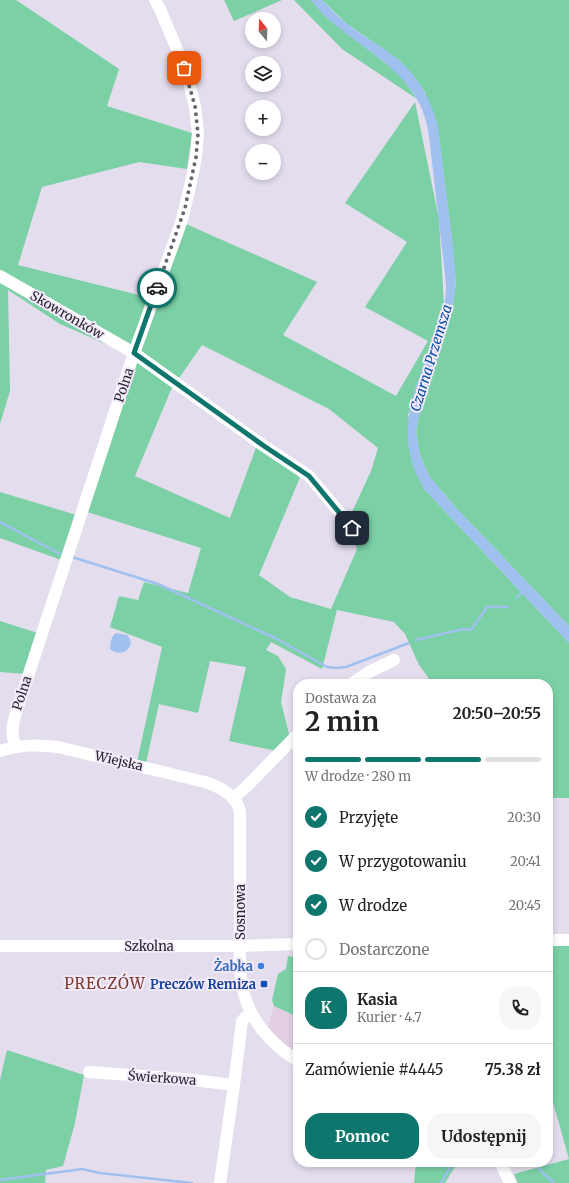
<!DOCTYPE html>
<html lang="pl">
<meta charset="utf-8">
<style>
:root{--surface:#fff;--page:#f6f6f6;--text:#222;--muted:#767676;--line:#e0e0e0;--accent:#0f766e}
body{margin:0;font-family:Merriweather,serif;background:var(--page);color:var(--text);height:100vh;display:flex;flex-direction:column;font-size:15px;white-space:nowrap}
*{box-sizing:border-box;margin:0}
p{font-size:13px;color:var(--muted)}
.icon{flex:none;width:22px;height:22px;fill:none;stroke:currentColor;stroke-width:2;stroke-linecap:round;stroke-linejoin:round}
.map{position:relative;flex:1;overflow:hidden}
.drawer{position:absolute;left:293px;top:679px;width:260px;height:488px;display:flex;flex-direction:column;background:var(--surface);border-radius:16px;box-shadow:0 2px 6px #0003}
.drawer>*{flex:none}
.needle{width:26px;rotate:341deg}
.tools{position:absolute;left:245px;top:12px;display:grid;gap:8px}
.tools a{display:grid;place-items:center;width:36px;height:36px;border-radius:50%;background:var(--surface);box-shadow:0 2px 6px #0003;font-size:20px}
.pin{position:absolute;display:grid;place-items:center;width:34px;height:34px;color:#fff;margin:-17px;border-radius:8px;box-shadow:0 2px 6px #0006}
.courier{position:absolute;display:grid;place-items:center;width:40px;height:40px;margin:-20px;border:3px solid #0f766e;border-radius:50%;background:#fff;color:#222;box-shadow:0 1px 5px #0007}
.headline em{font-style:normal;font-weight:700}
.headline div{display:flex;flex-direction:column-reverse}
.headline{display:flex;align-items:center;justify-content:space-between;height:68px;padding:0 12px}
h1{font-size:26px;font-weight:700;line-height:30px}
.bar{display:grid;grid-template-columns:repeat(4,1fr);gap:6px 4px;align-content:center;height:48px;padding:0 12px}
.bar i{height:5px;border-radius:3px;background:var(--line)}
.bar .on{background:var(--accent)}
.bar p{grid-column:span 4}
.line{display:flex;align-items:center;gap:10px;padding:0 12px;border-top:1px solid var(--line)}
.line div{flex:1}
.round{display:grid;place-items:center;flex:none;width:42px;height:42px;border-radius:16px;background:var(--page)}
ol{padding:0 12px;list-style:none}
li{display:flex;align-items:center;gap:12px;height:44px}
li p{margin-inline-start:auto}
li .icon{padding:4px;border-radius:50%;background:var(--accent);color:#fff;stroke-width:4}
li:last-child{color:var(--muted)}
li i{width:22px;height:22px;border:2px solid var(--line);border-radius:50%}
.button{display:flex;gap:8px;margin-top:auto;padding:8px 12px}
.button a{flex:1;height:46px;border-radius:16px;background:var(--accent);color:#fff;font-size:16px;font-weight:700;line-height:46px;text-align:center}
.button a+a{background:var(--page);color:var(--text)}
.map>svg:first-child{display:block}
</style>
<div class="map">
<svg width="569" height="1183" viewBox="0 0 569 1183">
<rect width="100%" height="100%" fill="#e4ddee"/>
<path fill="#e2d0e2" d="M274,1006L298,1017V1055L294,1053L267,1029Z"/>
<g fill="#7bd0a6">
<path d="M0,0H16L119,69L107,106L192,133L187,169L139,162L42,187L18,265L147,297L131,355L60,324L8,290L10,391L0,424Z"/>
<path d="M224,0H282L234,21Z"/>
<path d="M294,0H311L327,18L392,68L404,80L417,99L342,49Z"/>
<path d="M322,0H569V626L457,509L429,476L421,458L418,445L416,432L420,410L451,315L456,283L449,217L425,92L414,77L399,60L347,24Z"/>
<path d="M415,102L439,219L444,305L408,415L424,489L569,643V798H548V684H433L419,665L405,634L394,622L337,610L322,669L271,642L266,650L278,656L286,669L281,702L290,738L277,751L229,741L246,667L210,661L198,713L159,704L146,763L137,762L162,647L110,627L119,596L138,600L144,582L188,593L201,548L84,511L137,362L173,385L135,476L230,518L257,445L301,475L259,575L290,597L331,609L357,549L347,523L371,471L378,448L329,409L202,345L177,381L141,352L186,224L317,282L283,335L396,396L428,341L365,307L407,242L345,203Z"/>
<path d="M0,492L80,516L64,561L0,538Z"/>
<path d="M0,621L41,634L26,674L0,672Z"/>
<path d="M548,946H569V1183H518L514,1174L569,1159L550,1092H548Z"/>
<path d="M288,956L298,958V1017L274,1006L272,1000L278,974L286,969Z"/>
<path d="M7,1050L84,1075L75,1123L63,1166L46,1170L45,1183H0V1080Z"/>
<path d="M416,1162H459L456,1165L445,1183H414Z"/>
</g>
<g fill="#a0c1f0">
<path d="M311,0H322C330,8 338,17 347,24C363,37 384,47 400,61C419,78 432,102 438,127L453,246L456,283L451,315L420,410L416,432L418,445L421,458L429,476L457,509L569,626V643L424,489C392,435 414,393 433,339C437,328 442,316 444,305C446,298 446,290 446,283L429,136C427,123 424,112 418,101C400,66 356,44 327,18C321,13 316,6 311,0Z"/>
<path d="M116,633L127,635C138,646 122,659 110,649C110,644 111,636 116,633Z"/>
</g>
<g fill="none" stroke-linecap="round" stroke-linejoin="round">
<g stroke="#a0c1f0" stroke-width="2.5">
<path d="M0,522L60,554"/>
<path d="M72,557L158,584L277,639L327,667L336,668L346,667L409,643"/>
<path d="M517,598L523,591"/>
<path d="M416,640L463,629L471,630L487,607H508"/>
<path d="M537,1162L539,1169L554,1183"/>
<path d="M0,1180L82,1169L100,1173L192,1183"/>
<path d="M441,1183L453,1162"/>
</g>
<g stroke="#fff" stroke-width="12">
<path d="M0,276L134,353L264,446L309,476L352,527"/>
<path d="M351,684L369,672L394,660"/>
<path d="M16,747C11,735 12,728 15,716L134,353L182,220L191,182L196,157L198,134L195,106L187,76L178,52L160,9L155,0"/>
<path d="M0,751C21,745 35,744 58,747L205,782C220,787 237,795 240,812C240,816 240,821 240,825C240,856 240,886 240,917C240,940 238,968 243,990C250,1021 272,1045 298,1061"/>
<path d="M233,798L245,788L298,734"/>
<path d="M548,940H569"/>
<path d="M0,946H240L298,944"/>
<path d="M89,1072L184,1079L234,1085"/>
<path d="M500,1162L510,1183"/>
<path d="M220,1183L234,1085L242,1021L246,1017L251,1014"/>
</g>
</g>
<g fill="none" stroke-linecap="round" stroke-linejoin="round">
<path stroke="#6a6671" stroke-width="4" stroke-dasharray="0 7.2" d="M157,288L185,208L196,157L198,134L195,106L184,68"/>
<path stroke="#0f766e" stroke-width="5" d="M157,288L134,353L264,446L309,476L352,528"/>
</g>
<circle fill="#3f7fe0" stroke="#f2eafb" stroke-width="1.5" cx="261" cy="966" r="4"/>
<rect fill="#1a4fb4" stroke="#f2eafb" stroke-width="1.5" x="260" y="980" width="8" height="8" rx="2"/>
<g text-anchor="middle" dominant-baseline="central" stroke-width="4" stroke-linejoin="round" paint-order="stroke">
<g font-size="13" fill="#29262d" stroke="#f2eafb">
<text transform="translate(67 315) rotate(30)">Skowronków</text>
<text transform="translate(124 385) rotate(-72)">Polna</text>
<text transform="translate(22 693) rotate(-72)">Polna</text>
<text transform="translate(119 761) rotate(13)">Wiejska</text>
<text transform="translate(240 912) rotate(-90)">Sosnowa</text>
<text x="149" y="946">Szkolna</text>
<text transform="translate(162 1078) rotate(4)">Świerkowa</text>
</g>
<g font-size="13" font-weight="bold" fill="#366cbe" stroke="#f2eafb" text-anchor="end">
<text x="253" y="966">Żabka</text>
</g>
<g font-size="13" font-weight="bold" fill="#164399" stroke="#f2eafb" text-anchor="end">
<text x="256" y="984">Preczów Remiza</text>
</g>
<g font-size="14" font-style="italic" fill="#004da4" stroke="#f2eafb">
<text transform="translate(431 358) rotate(-73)">Czarna Przemsza</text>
</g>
<g font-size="15" letter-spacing="1" fill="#7e382c" stroke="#f2eafb">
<text x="105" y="983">PRECZÓW</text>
</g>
</g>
</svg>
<div class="tools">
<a><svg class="needle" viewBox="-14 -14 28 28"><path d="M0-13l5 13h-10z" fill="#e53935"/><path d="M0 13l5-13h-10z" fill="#767676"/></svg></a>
<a><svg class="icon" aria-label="layers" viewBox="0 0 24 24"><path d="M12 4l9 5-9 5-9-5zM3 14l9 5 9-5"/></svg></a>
<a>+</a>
<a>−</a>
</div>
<div class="pin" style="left:184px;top:68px;background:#ea580c"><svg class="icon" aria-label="bag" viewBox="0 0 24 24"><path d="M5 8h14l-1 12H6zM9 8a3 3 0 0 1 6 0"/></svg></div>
<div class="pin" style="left:352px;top:528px;background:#1f2937"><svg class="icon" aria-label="home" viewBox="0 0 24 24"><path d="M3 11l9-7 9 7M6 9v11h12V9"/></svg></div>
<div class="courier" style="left:157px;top:288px"><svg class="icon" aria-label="car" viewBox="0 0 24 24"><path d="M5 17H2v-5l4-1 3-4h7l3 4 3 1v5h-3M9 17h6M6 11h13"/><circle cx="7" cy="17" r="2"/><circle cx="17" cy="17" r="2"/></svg></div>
<section class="drawer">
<div class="headline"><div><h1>2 min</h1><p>Dostawa za</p></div><em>20:50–20:55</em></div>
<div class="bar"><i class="on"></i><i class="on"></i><i class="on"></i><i></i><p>W drodze · 280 m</p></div>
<ol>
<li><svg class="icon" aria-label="check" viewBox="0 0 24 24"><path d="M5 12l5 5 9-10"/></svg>Przyjęte<p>20:30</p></li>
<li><svg class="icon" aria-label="check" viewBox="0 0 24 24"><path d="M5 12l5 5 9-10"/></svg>W przygotowaniu<p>20:41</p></li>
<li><svg class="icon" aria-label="check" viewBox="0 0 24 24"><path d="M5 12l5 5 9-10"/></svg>W drodze<p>20:45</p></li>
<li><i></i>Dostarczone</li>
</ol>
<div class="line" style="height:72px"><b class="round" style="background:var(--accent);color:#fff">K</b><div><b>Kasia</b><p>Kurier · 4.7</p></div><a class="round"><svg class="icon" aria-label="phone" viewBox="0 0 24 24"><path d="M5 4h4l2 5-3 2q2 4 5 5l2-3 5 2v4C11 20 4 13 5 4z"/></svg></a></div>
<div class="line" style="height:52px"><div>Zamówienie #4445</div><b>75.38 zł</b></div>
<div class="button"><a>Pomoc</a><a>Udostępnij</a></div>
</section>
</div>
